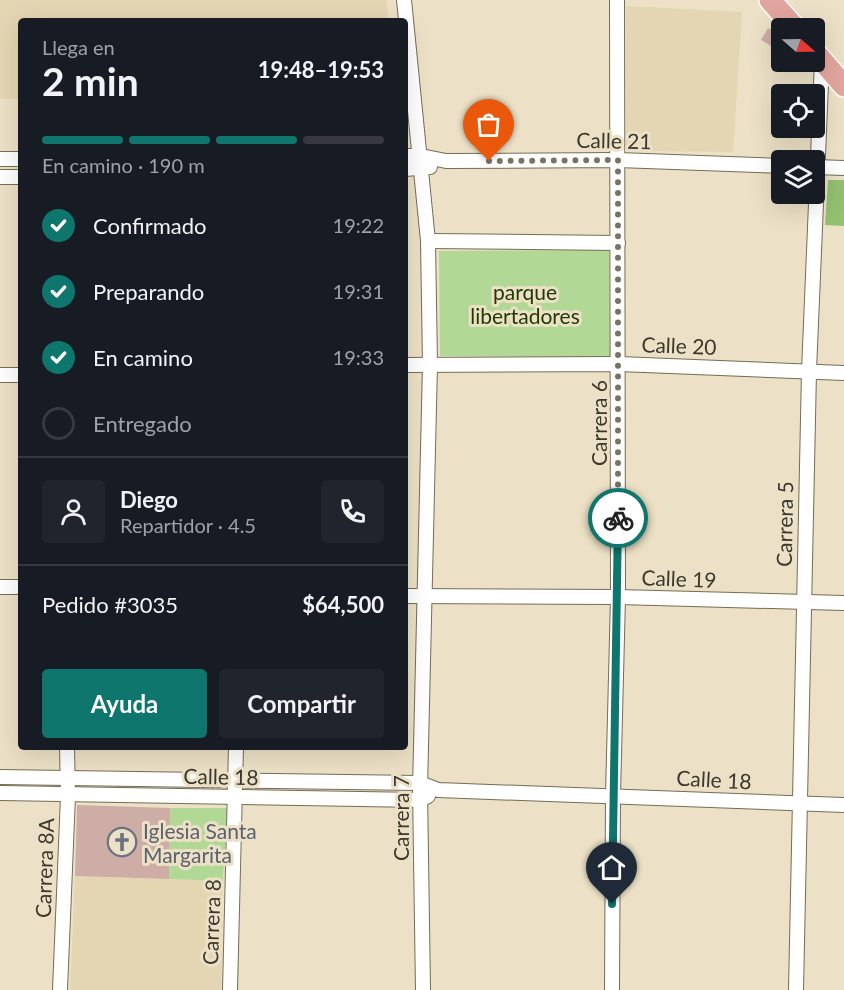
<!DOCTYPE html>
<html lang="es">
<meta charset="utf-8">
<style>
:root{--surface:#171b24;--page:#20242c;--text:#f1f3f6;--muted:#9ea1a6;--line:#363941;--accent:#0f766e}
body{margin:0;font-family:Lato,sans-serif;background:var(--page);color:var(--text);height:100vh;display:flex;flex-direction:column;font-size:22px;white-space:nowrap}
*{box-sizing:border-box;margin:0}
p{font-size:20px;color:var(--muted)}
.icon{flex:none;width:33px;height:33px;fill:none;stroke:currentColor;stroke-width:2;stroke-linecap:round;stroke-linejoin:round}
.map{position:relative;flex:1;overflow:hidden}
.details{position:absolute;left:18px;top:18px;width:390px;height:732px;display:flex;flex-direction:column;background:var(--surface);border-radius:6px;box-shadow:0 6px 24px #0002}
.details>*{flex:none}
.needle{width:39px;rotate:110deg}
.controls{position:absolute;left:771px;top:18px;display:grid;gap:12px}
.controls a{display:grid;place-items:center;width:54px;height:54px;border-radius:6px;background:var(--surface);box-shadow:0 6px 24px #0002;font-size:30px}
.pin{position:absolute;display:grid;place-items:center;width:51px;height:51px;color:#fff;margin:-62px -26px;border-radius:50% 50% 50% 0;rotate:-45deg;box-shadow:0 0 6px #0007}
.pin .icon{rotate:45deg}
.courier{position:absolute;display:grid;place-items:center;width:60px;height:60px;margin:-30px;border:4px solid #0f766e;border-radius:50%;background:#fff;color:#222;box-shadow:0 2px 8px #0007}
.headline em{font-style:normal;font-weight:700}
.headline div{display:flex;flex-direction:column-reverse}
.headline{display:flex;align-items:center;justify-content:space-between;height:102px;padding:0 24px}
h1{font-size:39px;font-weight:700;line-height:45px}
.bar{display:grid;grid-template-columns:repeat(4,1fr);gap:9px 6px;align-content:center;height:72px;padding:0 24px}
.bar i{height:8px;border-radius:4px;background:var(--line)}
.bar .on{background:var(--accent)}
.bar p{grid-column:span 4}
.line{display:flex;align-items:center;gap:15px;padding:0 24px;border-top:2px solid var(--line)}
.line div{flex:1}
.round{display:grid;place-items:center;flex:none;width:63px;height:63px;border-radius:6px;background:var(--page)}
ol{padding:0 24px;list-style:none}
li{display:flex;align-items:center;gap:18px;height:66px}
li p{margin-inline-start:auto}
li .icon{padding:6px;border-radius:50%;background:var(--accent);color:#fff;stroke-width:4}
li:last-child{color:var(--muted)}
li i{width:33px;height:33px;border:3px solid var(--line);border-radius:50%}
.button{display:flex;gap:12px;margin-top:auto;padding:12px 24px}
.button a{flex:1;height:69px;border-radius:6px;background:var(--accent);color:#fff;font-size:24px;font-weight:700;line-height:69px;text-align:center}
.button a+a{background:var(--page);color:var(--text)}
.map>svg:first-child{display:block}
</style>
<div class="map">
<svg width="844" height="990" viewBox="0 0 844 990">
<rect width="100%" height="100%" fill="#ece1c6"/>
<g fill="#e4d6b3">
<path d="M0,0H386L389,21H21V99H0Z"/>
<path d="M626,6L742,12L733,152L626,151Z"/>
<path d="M75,876L223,881L221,990H70Z"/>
</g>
<g fill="#b2d896">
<path d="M609,250L610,357L440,356L439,251Z"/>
<path d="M170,808H227L223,881L169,879Z"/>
</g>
<path fill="#94c071" d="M828,180H844V226L825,225Z"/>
<g fill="#cdada5">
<path d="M768,28L782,36V53L761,40Z"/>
<path d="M77,805L170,808L169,879L75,876Z"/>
</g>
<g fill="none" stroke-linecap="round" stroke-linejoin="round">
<g stroke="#756c53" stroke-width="16">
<g id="minor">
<path d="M404,0L428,241L430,364L420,789L423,990"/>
<path d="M405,156H421L446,161L618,160L782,166"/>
<path d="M0,159H21"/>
<path d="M814,167L844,168"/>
<path d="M405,169L430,167"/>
<path d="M0,177H21"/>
<path d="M428,241L618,243"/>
<path d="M405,365L619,364L844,373"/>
<path d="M0,375H21"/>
<path d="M0,587H21"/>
<path d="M405,596L618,597L844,603"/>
<path d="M0,777L420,783L438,790L844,805"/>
<path d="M0,793L420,800L428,796"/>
<path d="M60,990L68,796L67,747"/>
<path d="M230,990L236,747"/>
<path d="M612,990L613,795L618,597L617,0"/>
<path d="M796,990L809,371L822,60"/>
</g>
</g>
<g stroke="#fff" stroke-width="24">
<g id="primary">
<path d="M770,0L795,28"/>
<path d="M814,51L844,86"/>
</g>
</g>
<use href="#minor" stroke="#fff" stroke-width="14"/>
<use href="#primary" stroke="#e2a59d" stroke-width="21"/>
</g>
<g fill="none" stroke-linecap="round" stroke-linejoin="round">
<path stroke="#7a7363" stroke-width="6" stroke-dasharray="0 10.8" d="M489,161L618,160V518"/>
<path stroke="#0f766e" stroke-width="8" d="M612,904L618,518"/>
</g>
<defs>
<g id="church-ring" transform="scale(1.5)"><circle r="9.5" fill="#ece1c6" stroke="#6b7280" stroke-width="1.5"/><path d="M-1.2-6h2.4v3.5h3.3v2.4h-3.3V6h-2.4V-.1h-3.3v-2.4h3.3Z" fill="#6b7280"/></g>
</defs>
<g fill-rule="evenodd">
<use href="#church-ring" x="122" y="842"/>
</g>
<g text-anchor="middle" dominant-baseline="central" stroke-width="6" stroke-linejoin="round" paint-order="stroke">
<g font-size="21" fill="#3c382d" stroke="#ece1c6">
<text transform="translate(614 140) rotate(1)">Calle 21</text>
<text transform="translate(679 345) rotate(2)">Calle 20</text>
<text transform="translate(598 423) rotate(-90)">Carrera 6</text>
<text transform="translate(784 524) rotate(-89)">Carrera 5</text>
<text transform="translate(679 578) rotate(2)">Calle 19</text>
<text transform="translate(221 776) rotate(1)">Calle 18</text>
<text transform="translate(714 779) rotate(3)">Calle 18</text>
<text transform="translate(400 818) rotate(-90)">Carrera 7</text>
<text transform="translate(44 868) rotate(-88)">Carrera 8A</text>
<text transform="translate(211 922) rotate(-88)">Carrera 8</text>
</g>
<g font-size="21" fill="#213b02" stroke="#ece1c6">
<text x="525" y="291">parque<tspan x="525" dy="24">libertadores</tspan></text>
</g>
<g font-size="21" fill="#5b616d" stroke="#ece1c6" text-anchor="start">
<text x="143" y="830">Iglesia Santa<tspan x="143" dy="24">Margarita</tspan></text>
</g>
</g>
</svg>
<div class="controls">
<a><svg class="needle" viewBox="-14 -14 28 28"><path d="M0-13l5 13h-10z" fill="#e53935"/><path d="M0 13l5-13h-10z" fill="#9ea1a6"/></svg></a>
<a><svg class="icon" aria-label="locate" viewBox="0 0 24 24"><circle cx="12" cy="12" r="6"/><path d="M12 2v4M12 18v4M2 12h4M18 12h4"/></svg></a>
<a><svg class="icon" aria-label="layers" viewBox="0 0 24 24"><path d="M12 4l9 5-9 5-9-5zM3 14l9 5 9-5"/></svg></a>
</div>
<div class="pin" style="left:489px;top:161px;background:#ea580c"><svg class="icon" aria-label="bag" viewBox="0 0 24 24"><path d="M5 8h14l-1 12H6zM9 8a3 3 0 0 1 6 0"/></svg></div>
<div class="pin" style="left:612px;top:904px;background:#1f2937"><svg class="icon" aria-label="home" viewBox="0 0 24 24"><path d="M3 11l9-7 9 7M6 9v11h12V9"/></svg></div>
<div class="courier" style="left:618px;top:518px"><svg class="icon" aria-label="bike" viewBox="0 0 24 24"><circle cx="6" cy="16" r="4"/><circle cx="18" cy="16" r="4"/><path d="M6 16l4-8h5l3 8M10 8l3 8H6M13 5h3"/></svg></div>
<section class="details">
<div class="headline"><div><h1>2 min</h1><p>Llega en</p></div><em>19:48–19:53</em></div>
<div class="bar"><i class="on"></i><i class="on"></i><i class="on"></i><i></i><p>En camino · 190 m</p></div>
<ol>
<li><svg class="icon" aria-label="check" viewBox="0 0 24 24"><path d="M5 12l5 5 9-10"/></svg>Confirmado<p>19:22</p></li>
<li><svg class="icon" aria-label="check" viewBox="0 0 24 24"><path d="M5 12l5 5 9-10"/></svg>Preparando<p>19:31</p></li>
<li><svg class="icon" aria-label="check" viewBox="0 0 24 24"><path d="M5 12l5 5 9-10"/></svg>En camino<p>19:33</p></li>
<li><i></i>Entregado</li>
</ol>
<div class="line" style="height:108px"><a class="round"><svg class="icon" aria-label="person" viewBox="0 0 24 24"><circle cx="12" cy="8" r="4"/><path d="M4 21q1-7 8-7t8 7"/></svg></a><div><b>Diego</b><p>Repartidor · 4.5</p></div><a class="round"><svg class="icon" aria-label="phone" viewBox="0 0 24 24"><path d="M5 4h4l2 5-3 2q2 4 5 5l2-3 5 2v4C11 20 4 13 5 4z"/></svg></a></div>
<div class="line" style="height:78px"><div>Pedido #3035</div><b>$64,500</b></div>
<div class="button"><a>Ayuda</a><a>Compartir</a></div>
</section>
</div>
